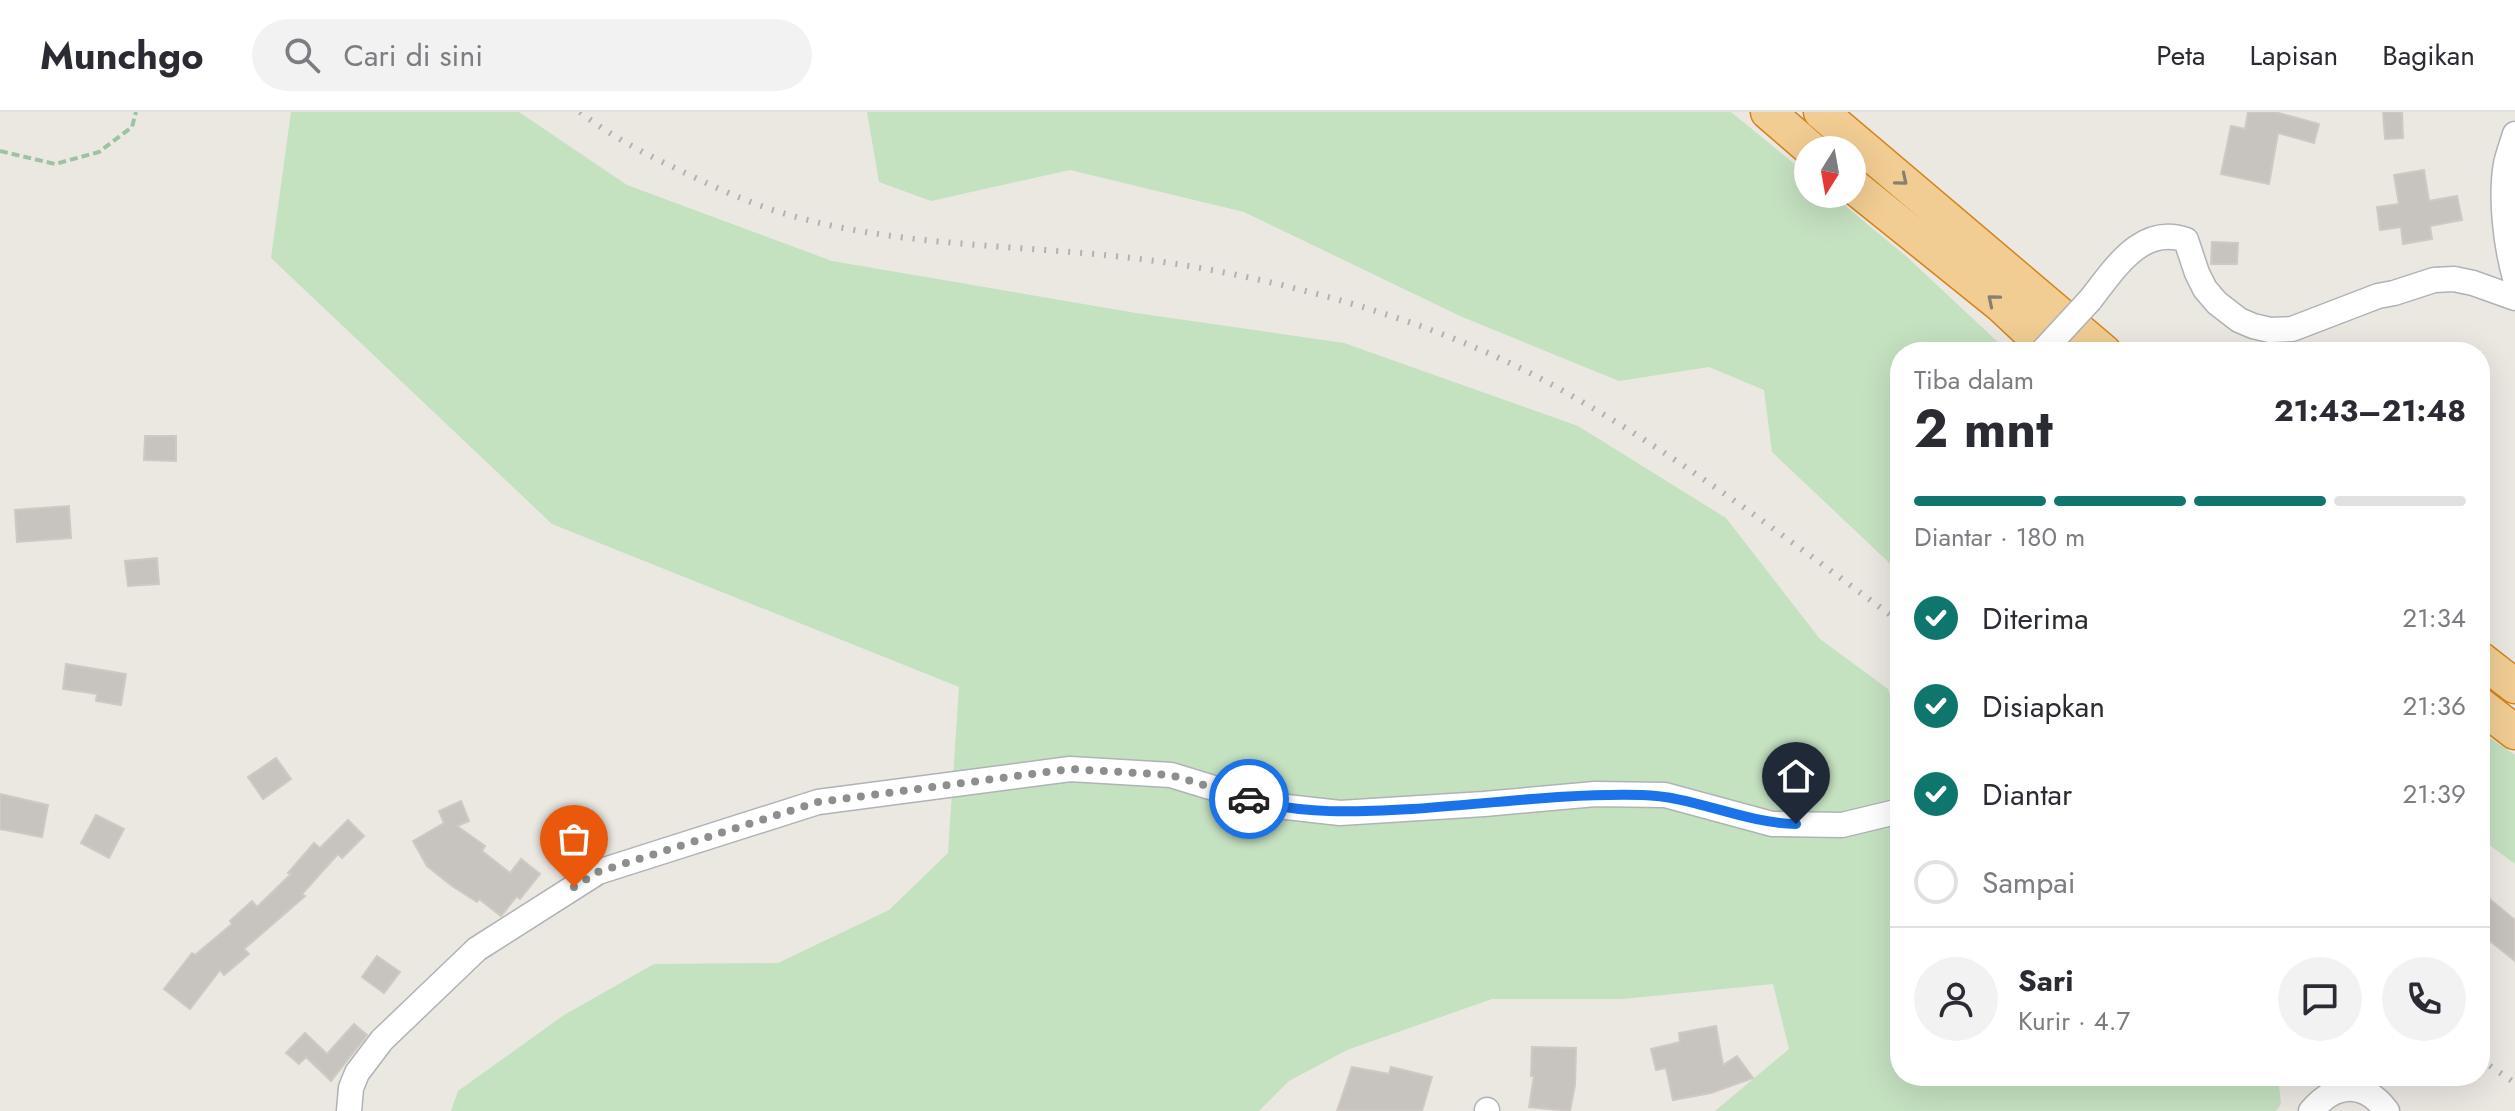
<!DOCTYPE html>
<html lang="id">
<meta charset="utf-8">
<style>
:root{--surface:#fff;--page:#f2f2f3;--text:#2b2b33;--muted:#7c7c81;--line:#e1e1e2;--accent:#0f766e}
body{margin:0;font-family:Jost,sans-serif;background:var(--page);color:var(--text);height:100vh;display:flex;flex-direction:column;font-size:30px;white-space:nowrap}
*{box-sizing:border-box;margin:0}
p{font-size:26px;color:var(--muted)}
.icon{flex:none;width:44px;height:44px;fill:none;stroke:currentColor;stroke-width:2;stroke-linecap:round;stroke-linejoin:round}
.map{position:relative;flex:1;overflow:hidden}
.panel{position:absolute;left:1890px;top:230px;width:600px;height:744px;display:flex;flex-direction:column;background:var(--surface);border-radius:32px;box-shadow:0 8px 32px #0002}
.panel>*{flex:none}
.needle{width:52px;rotate:191deg}
.buttons{position:absolute;left:1794px;top:24px;display:grid;gap:16px}
.buttons a{display:grid;place-items:center;width:72px;height:72px;border-radius:50%;background:var(--surface);box-shadow:0 8px 32px #0002;font-size:40px}
.pin{position:absolute;display:grid;place-items:center;width:68px;height:68px;color:#fff;margin:-82px -34px;border-radius:50% 50% 50% 0;rotate:-45deg;box-shadow:0 0 8px #0007}
.pin .icon{rotate:45deg}
.courier{position:absolute;display:grid;place-items:center;width:80px;height:80px;margin:-40px;border:6px solid #1a73e8;border-radius:50%;background:#fff;color:#222;box-shadow:0 2px 10px #0007}
.head em{font-style:normal;font-weight:700}
.head div{display:flex;flex-direction:column-reverse}
.head{display:flex;align-items:center;justify-content:space-between;height:136px;padding:0 24px}
h1{font-size:52px;font-weight:700;line-height:60px}
.bar{display:grid;grid-template-columns:repeat(4,1fr);gap:12px 8px;align-content:center;height:96px;padding:0 24px}
.bar i{height:10px;border-radius:6px;background:var(--line)}
.bar .on{background:var(--accent)}
.bar p{grid-column:span 4}
.line{display:flex;align-items:center;gap:20px;padding:0 24px;border-top:2px solid var(--line)}
.line div{flex:1}
.round{display:grid;place-items:center;flex:none;width:84px;height:84px;border-radius:42px;background:var(--page)}
ol{padding:0 24px;list-style:none}
li{display:flex;align-items:center;gap:24px;height:88px}
li p{margin-inline-start:auto}
li .icon{padding:8px;border-radius:50%;background:var(--accent);color:#fff;stroke-width:4}
li:last-child{color:var(--muted)}
li i{width:44px;height:44px;border:4px solid var(--line);border-radius:50%}
header{display:flex;align-items:center;gap:48px;box-sizing:border-box;height:112px;padding:0 40px;background:var(--surface);border-bottom:2px solid var(--line)}
header strong{font-size:38px}
nav{display:flex;gap:44px;margin-inline-start:auto;font-size:28px}
.search{width:560px;height:72px;background:var(--page);display:flex;align-items:center;gap:20px;box-sizing:border-box;padding:0 28px;border-radius:44px;color:var(--muted);font-size:30px}
.map>svg:first-child{display:block}
</style>
<header>
<strong>Munchgo</strong>
<div class="search"><svg class="icon" aria-label="search" viewBox="0 0 24 24"><circle cx="10" cy="10" r="6"/><path d="M15 15l6 6"/></svg>Cari di sini</div>
<nav><a>Peta</a><a>Lapisan</a><a>Bagikan</a></nav>
</header>
<div class="map">
<svg width="2515" height="999" viewBox="0 0 2515 999">
<rect width="100%" height="100%" fill="#ebe8e2"/>
<g fill="#c4e1c0">
<path d="M291,0H519L627,73L832,149L1136,201L1344,231L1578,314L1726,406L1820,527L1888,577L1900,615V964H2278L2281,992L2276,999H1715L1789,937L1773,872L1623,887H1492L1347,938L1289,969L1259,999H451L458,979L564,903L654,852L778,851L889,798L948,741L959,575L552,412L271,146Z"/>
<path d="M867,0H1731L1808,63V82H1831L1907,145L2001,233L2005,240H1900V461L1772,340L1764,278L1709,255L1619,269L1460,204L1244,100L1070,58L931,89L879,70Z"/>
<path d="M2480,619L2515,643V752L2480,726Z"/>
</g>
<g fill="#c7c3be" stroke="#cfc9c1" stroke-width="2">
<path d="M2248,0H2275L2319,12L2314,31L2278,21L2269,72L2221,62L2231,14L2245,17Z"/>
<path d="M2383,0H2402L2403,26L2385,27Z"/>
<path d="M2424,58L2429,89L2457,84L2462,108L2430,114L2432,127L2403,132L2401,115L2380,118L2377,95L2399,92L2394,63Z"/>
<path d="M2212,130L2238,131L2237,152H2211Z"/>
<path d="M145,324H176V349L144,348Z"/>
<path d="M69,394L71,426L17,430L15,398Z"/>
<path d="M157,446L159,472L128,474L125,449Z"/>
<path d="M66,552L126,562L121,593L96,589L97,582L63,577Z"/>
<path d="M276,646L291,667L263,687L248,665Z"/>
<path d="M0,682L48,693L42,725L0,717Z"/>
<path d="M461,689L469,709L457,714L485,734L482,739L510,761L521,747L540,762L520,787L517,784L501,804L479,787L477,790L452,774L427,754L413,729L444,711L439,699Z"/>
<path d="M96,703L124,717L109,746L81,731Z"/>
<path d="M348,708L364,724L342,746L338,742L302,782L305,784L244,837L249,842L224,863L220,858L190,897L164,877L192,841L195,843L232,812L230,809L252,789L257,795L291,762L288,761L314,731L320,736Z"/>
<path d="M2480,779L2515,808V849L2480,821Z"/>
<path d="M377,844L400,860L384,881L362,865Z"/>
<path d="M354,912L367,923L331,969L306,945L299,952L286,941L305,921L327,942Z"/>
<path d="M1716,914L1723,953L1737,944L1753,966L1711,981L1673,988L1666,956L1656,958L1651,937L1680,930L1679,921Z"/>
<path d="M1532,935L1576,936L1575,973L1570,999L1529,995L1534,964H1531Z"/>
<path d="M1352,955L1389,962L1391,955L1432,965L1422,999H1337Z"/>
</g>
<g fill="none" stroke-linecap="round" stroke-linejoin="round">
<g stroke="#afb3b6" stroke-width="27">
<g id="minor">
<path d="M2515,22C2512,32 2508,42 2506,52C2500,85 2506,134 2515,166"/>
<path d="M2090,188C2114,158 2141,112 2186,128L2197,161L2205,177L2217,191L2239,208L2253,214L2270,218L2292,217L2378,184L2394,181L2434,168L2454,167L2473,171L2515,186"/>
<path d="M349,999L351,976L357,961L382,928L477,837L598,760L818,690L1070,657L1171,663L1269,693L1340,701L1484,692L1595,682L1665,683L1772,712L1842,713L1900,699"/>
<path d="M1487,999V998"/>
<path d="M2311,999C2336,970 2364,969 2387,999"/>
</g>
</g>
<g stroke="#d68217" stroke-width="37">
<g id="highway">
<path d="M1768,0L1812,38"/>
<path d="M1821,0L2104,240"/>
<path d="M1852,73L2001,193L2051,240"/>
<path d="M2480,547L2515,574"/>
<path d="M2480,593L2515,620"/>
</g>
</g>
<path stroke="#9cc3a2" stroke-width="4" stroke-dasharray="8 4" stroke-linecap="butt" d="M0,39L55,52L99,40L132,15L136,0"/>
<use href="#minor" stroke="#fff" stroke-width="24"/>
<use href="#highway" stroke="#f1cd93" stroke-width="34"/>
<g stroke="#b0b1b1" stroke-width="6" stroke-dasharray="2 10" stroke-linecap="butt">
<path d="M580,0C608,22 641,40 673,55C706,71 739,87 773,98C886,135 1015,132 1132,146C1194,153 1257,166 1317,182C1396,203 1475,231 1547,270C1672,338 1786,426 1900,510"/>
<path d="M2480,947L2515,971"/>
</g>
<g stroke="#afb3b6" stroke-width="27" stroke-linecap="butt">
<path id="minor-bridge" d="M2042,240L2090,188"/>
</g>
<use href="#minor-bridge" stroke="#fff" stroke-width="24"/>
</g>
<defs><path id="oneway-chevron" d="M-2-3.5L2.5 0L-2 3.5" fill="none" stroke-width="1.6" stroke-linecap="round" stroke-linejoin="round" transform="scale(2)"/></defs>
<g stroke="#877f70">
<use href="#oneway-chevron" transform="translate(1902 68) rotate(40)"/>
<use href="#oneway-chevron" transform="translate(1993 188) rotate(-140)"/>
</g>
<g fill="none" stroke-linecap="round" stroke-linejoin="round">
<path stroke="#8d8e8e" stroke-width="8" stroke-dasharray="0 14.4" d="M574,775L598,760L818,690L1070,657L1171,663L1249,687"/>
<path stroke="#1a73e8" stroke-width="10" d="M1249,687C1302,703 1357,700 1412,697C1488,692 1565,681 1642,683C1694,684 1743,711 1796,712"/>
</g>
</svg>
<div class="buttons">
<a><svg class="needle" viewBox="-14 -14 28 28"><path d="M0-13l5 13h-10z" fill="#e53935"/><path d="M0 13l5-13h-10z" fill="#7c7c81"/></svg></a>
</div>
<div class="pin" style="left:574px;top:775px;background:#ea580c"><svg class="icon" aria-label="bag" viewBox="0 0 24 24"><path d="M5 8h14l-1 12H6zM9 8a3 3 0 0 1 6 0"/></svg></div>
<div class="pin" style="left:1796px;top:712px;background:#1f2937"><svg class="icon" aria-label="home" viewBox="0 0 24 24"><path d="M3 11l9-7 9 7M6 9v11h12V9"/></svg></div>
<div class="courier" style="left:1249px;top:687px"><svg class="icon" aria-label="car" viewBox="0 0 24 24"><path d="M5 17H2v-5l4-1 3-4h7l3 4 3 1v5h-3M9 17h6M6 11h13"/><circle cx="7" cy="17" r="2"/><circle cx="17" cy="17" r="2"/></svg></div>
<section class="panel">
<div class="head"><div><h1>2 mnt</h1><p>Tiba dalam</p></div><em>21:43–21:48</em></div>
<div class="bar"><i class="on"></i><i class="on"></i><i class="on"></i><i></i><p>Diantar · 180 m</p></div>
<ol>
<li><svg class="icon" aria-label="check" viewBox="0 0 24 24"><path d="M5 12l5 5 9-10"/></svg>Diterima<p>21:34</p></li>
<li><svg class="icon" aria-label="check" viewBox="0 0 24 24"><path d="M5 12l5 5 9-10"/></svg>Disiapkan<p>21:36</p></li>
<li><svg class="icon" aria-label="check" viewBox="0 0 24 24"><path d="M5 12l5 5 9-10"/></svg>Diantar<p>21:39</p></li>
<li><i></i>Sampai</li>
</ol>
<div class="line" style="height:144px"><a class="round"><svg class="icon" aria-label="person" viewBox="0 0 24 24"><circle cx="12" cy="8" r="4"/><path d="M4 21q1-7 8-7t8 7"/></svg></a><div><b>Sari</b><p>Kurir · 4.7</p></div><a class="round"><svg class="icon" aria-label="chat" viewBox="0 0 24 24"><path d="M4 5h16v11H9l-5 4z"/></svg></a><a class="round"><svg class="icon" aria-label="phone" viewBox="0 0 24 24"><path d="M5 4h4l2 5-3 2q2 4 5 5l2-3 5 2v4C11 20 4 13 5 4z"/></svg></a></div>
</section>
</div>
